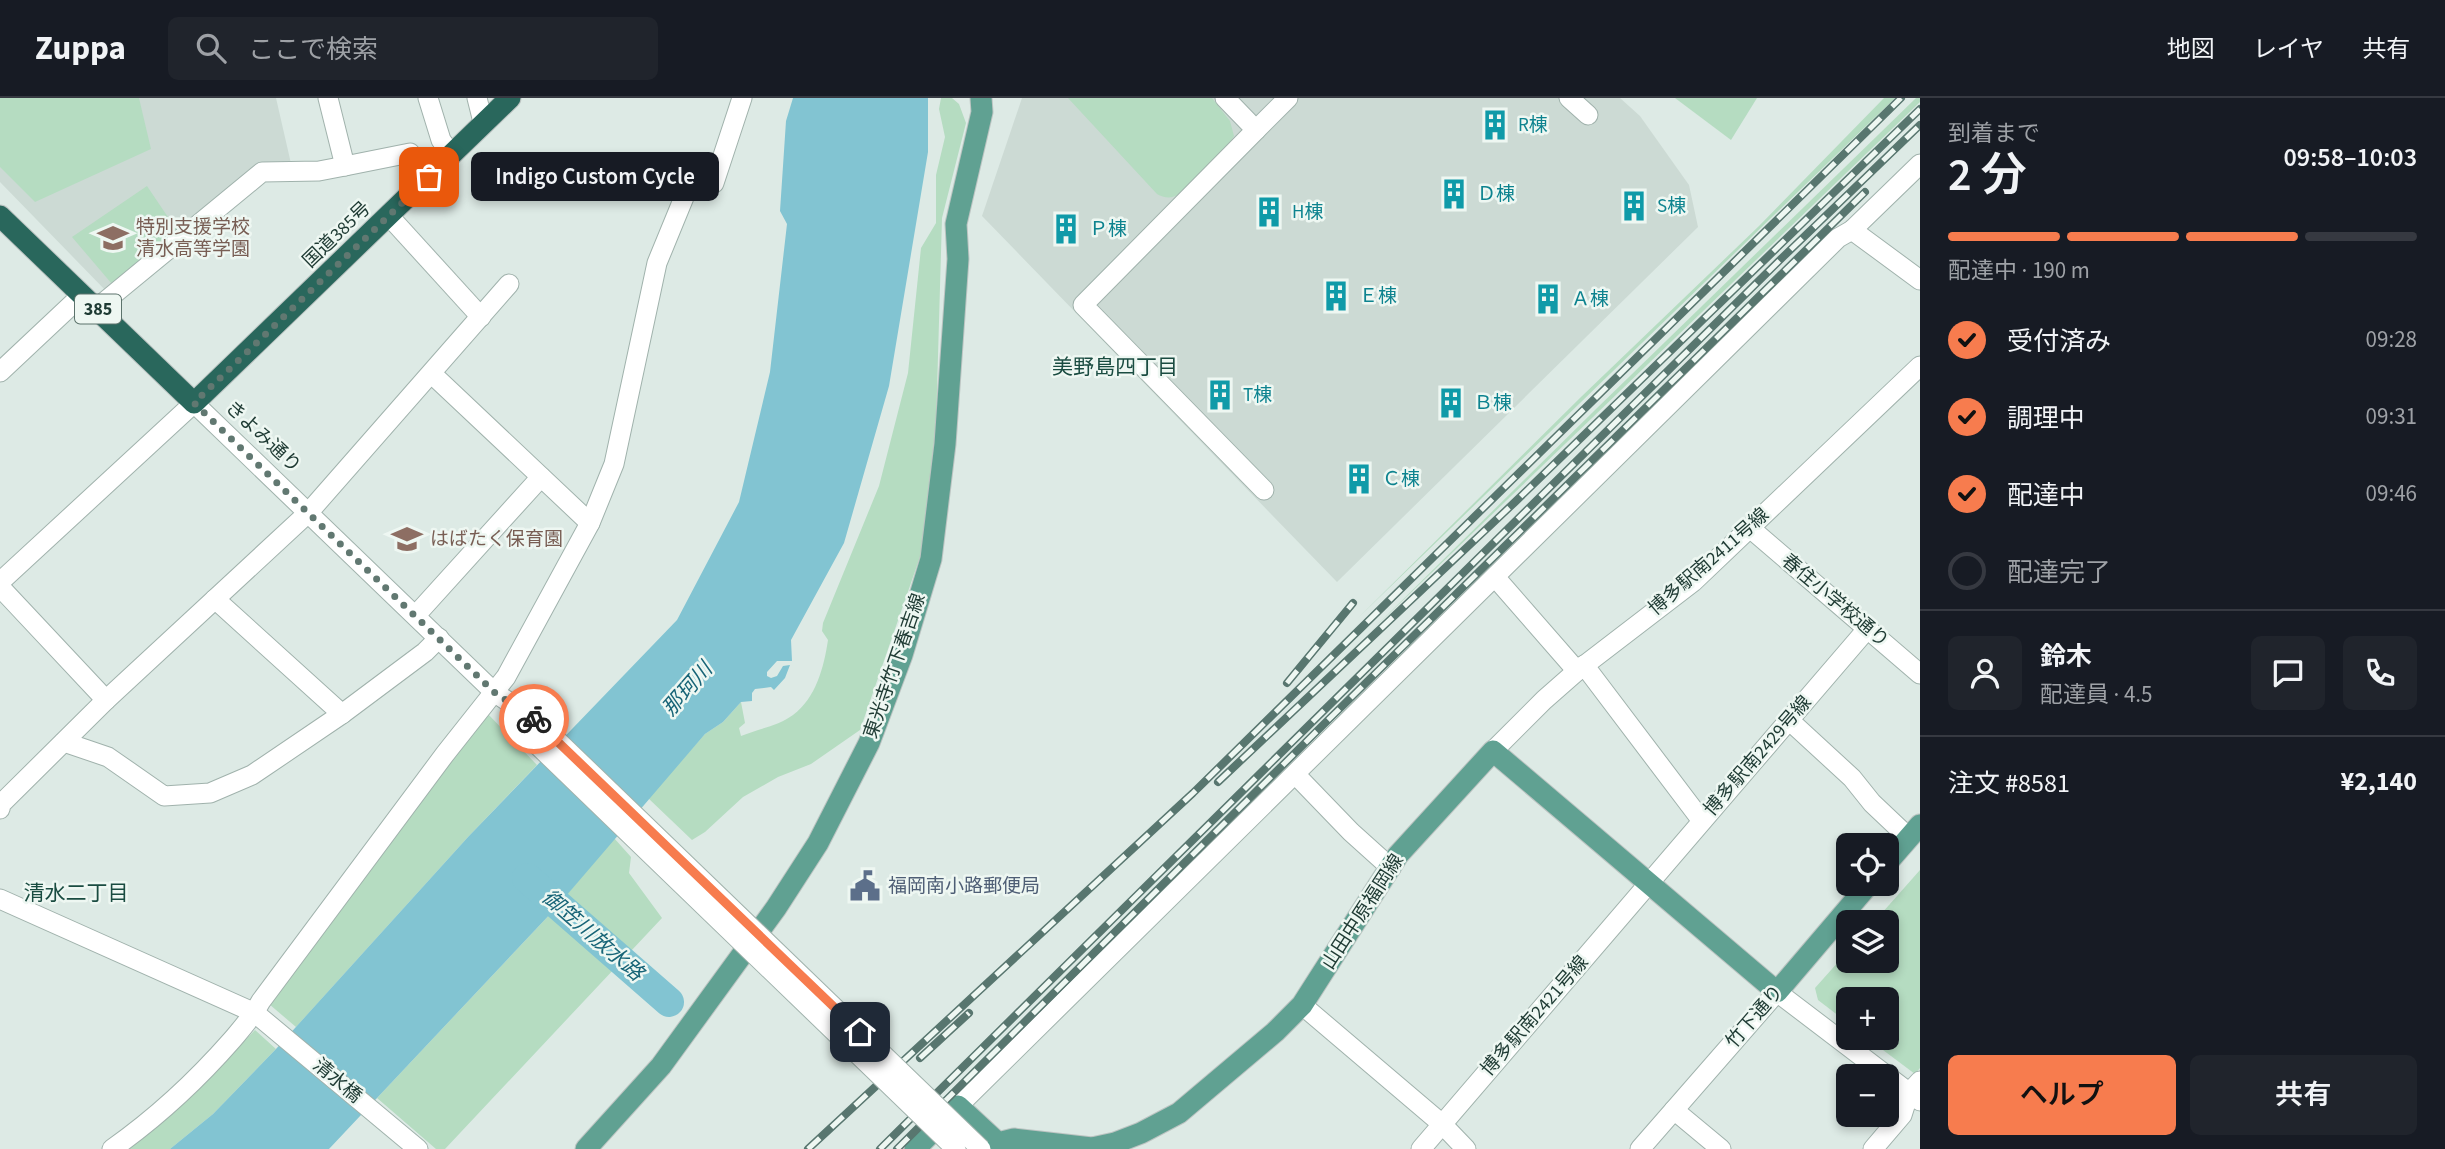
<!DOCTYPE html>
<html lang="ja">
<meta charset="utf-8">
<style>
:root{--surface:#171b24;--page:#20242c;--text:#f1f3f6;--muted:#9ea1a6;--line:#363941;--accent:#f77c4e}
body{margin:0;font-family:"Source Sans 3","Noto Sans JP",sans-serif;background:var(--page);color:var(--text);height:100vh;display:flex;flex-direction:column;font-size:26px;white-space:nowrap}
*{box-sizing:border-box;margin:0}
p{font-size:23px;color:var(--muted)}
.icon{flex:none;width:38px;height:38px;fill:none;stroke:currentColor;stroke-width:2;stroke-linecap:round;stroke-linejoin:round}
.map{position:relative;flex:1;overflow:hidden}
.drawer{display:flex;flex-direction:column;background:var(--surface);width:525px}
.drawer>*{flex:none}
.buttons{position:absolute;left:1836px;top:735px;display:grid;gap:14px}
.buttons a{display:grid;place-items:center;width:63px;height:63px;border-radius:10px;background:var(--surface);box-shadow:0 4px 10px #0003;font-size:35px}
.pin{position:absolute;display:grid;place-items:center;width:60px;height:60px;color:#fff;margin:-30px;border-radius:14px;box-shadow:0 4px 10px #0006}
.courier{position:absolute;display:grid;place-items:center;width:70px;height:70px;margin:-35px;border:5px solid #f77c4e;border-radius:50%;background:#fff;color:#222;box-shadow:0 2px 9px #0007}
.bubble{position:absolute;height:49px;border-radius:10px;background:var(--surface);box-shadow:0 4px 10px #0003;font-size:23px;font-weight:600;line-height:49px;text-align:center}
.head em{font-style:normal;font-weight:600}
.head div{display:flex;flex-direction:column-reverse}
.head{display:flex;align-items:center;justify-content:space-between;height:119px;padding:0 28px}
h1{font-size:46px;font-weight:600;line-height:52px}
.bar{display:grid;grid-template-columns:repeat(4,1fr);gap:10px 7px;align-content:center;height:84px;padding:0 28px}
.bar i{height:9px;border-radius:5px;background:var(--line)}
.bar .on{background:var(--accent)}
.bar p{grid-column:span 4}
.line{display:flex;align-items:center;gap:18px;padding:0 28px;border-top:2px solid var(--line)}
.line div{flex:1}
.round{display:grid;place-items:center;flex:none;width:74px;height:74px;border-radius:10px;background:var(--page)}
ol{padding:0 28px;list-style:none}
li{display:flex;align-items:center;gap:21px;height:77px}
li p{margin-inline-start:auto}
li .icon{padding:7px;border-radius:50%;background:var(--accent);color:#111;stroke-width:4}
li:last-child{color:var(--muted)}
li i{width:38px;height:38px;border:4px solid var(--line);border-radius:50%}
.cta{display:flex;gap:14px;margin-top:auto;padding:14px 28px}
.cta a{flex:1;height:80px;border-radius:10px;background:var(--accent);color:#111;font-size:28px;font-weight:600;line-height:80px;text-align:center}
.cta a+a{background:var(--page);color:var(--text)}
header{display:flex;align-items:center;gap:42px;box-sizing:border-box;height:98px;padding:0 35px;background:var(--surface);border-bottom:2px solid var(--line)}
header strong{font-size:33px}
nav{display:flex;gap:38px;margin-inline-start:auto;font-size:24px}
.search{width:490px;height:63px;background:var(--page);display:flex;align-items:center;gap:18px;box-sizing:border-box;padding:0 24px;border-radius:10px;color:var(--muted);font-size:26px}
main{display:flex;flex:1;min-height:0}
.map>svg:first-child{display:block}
</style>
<header>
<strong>Zuppa</strong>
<div class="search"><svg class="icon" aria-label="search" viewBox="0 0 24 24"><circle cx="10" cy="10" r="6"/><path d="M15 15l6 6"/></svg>ここで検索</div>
<nav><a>地図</a><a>レイヤ</a><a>共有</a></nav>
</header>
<main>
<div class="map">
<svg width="1920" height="1051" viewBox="0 0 1920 1051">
<rect width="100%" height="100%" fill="#ddeae5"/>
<g fill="#ccdad4">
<path d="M0,0H276L292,70L256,68L108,195L0,84Z"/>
<path d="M1022,0H1620L1640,18L1689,87L1698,129L1337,484L982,118Z"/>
</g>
<g fill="#b5dcc1">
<path d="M0,0H139L151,51L35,104L0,69Z"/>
<path d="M941,0H952L959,6L966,25L942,120L936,327L921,456L860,632L811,666L778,679L743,699L705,734L692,742L648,700L705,636L723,624L741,604L745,625L739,630L741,638C758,631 778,628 793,617C816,600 824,569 828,542L822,533L823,525L879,388L908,275L921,150L936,125V77L945,39L939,11Z"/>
<path d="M1068,0H1212L1230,23L1234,38C1226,52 1192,88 1179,96C1172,101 1164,100 1157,96Z"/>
<path d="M1675,0H1757L1731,42Z"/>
<path d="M1884,0H1895L1357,521L1581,299L1759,128Z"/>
<path d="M1916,0H1920V4L1370,534L1595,312Z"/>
<path d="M147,88L178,134L112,186L72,139Z"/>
<path d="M487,615L537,667L468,739L296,929L269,906Z"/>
<path d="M614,740L631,759L629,775L662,820L445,1051H436L377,1000L554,812Z"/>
<path d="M1920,772V970L1915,976L1867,940H1886V901H1848V925L1818,902L1815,890L1848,853V863H1886V824H1874Z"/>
<path d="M255,932L276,951L213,1016L170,1051H127L188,1001Z"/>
</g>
<path fill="#82c4d2" d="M793,0H928V54L889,288L844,445L791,542L792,563H777L767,574V578L771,580L777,578L783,568L790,567L785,580L774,592L771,589L755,591L752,595V603L741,604L723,624L705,636L554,812L329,1051H170L213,1016L276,951L468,739L677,522L739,404L770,274L787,126L780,113L786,23Z"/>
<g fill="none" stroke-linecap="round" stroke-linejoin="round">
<path stroke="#82c4d2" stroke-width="30" d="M527,780L669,904"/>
<g stroke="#a0b2ac" stroke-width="21">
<g id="minor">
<path d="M328,0L345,68L410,55L429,79"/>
<path d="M428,0L441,42L451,56"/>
<path d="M477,0L483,24"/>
<path d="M1225,0L1256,32L1083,207L1264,392"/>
<path d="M1569,0L1588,17"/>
<path d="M1256,32L1288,0"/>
<path d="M389,118L481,219"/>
<path d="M1852,132L1920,182"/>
<path d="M97,210L262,74L319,73L345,68"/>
<path d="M0,274L82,197"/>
<path d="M432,276L590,425"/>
<path d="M1750,430L1920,576"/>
<path d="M1495,479L1577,573"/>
<path d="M0,484L194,305L494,594L538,624"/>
<path d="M0,489L106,602"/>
<path d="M215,501L342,616"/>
<path d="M416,517L541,379"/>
<path d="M1584,567L1702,723"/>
<path d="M1790,623L1852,680L1872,705L1909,740"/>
<path d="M64,644L108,659L164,698L210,695L252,677L342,616L425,554L439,540"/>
<path d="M1493,653L1544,602L1577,573L1693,484L1920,268"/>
<path d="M1295,676L1351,734L1391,770"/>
<path d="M0,711L1,706L106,602L309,414L509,186"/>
<path d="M0,801L255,915L418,1051"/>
<path d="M1302,907L1442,1026L1466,1051"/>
<path d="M958,1008L1838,140L1852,132L1920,66"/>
<path d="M1674,1012L1721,1051"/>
<path d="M112,1051C156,1020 196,983 232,942C243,929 253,918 261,903L445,656L506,579L590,425L614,366L657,165L687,92L714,85L742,0"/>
<path d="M1421,1051L1868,530"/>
<path d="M1640,1051L1777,894L1920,1003"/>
<path d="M1873,1051L1902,1017L1909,995L1920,983"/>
</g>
</g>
<g stroke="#bcc4c2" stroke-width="23">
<g id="major">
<path d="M1886,766L1920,727"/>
<path d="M586,1051L661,968L776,810L818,745L869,645L902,557L931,461L945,346L958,161L956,126L982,14L981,0"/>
<path d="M915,1051L958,1008L998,1045L1014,1041L1092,1050L1115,1045L1141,1035L1179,1015L1275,934L1302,907L1398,757L1493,653L1777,894L1869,786"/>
</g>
</g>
<g stroke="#bcc4c2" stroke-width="23">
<path id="highway" d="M0,118L194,305L510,0"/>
</g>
<use href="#minor" stroke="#fff" stroke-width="19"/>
<use href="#major" stroke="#60a192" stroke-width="21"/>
<use href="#highway" stroke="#29675c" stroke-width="21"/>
<g stroke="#58766f" stroke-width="8">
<g id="rail">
<path d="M1287,585L1353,505"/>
<path d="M1218,684L1515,404L1920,11"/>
<path d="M920,960L969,915"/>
<path d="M808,1051L1193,695L1901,0"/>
<path d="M880,1051L1784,158L1920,27"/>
<path d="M897,1051L1322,628L1865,94"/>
</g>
</g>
<use href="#rail" stroke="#eef7f2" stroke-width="5" stroke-dasharray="16" stroke-linecap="butt"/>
<g stroke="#a0b2ac" stroke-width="21" stroke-linecap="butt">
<g id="minor-bridge">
<path d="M538,624L981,1051"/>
<path d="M525,635L956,1051"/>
</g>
</g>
<use href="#minor-bridge" stroke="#fff" stroke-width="19"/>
</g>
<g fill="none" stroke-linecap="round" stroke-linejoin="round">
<path stroke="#617871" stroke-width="7" stroke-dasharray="0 12.6" d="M429,79L194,305L494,594L534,621"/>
<path stroke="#f77c4e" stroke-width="9" d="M534,621L860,934"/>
</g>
<defs>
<g id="building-bare" transform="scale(2.415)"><path d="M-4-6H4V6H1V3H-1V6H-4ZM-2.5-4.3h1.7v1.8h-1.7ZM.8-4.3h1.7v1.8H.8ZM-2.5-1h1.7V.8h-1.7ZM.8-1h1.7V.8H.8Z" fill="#0f9aa8" stroke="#eef7f2" stroke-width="2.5" paint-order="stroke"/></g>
<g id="school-bare" transform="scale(2.415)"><path d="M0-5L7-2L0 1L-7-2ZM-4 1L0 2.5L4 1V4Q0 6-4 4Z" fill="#8d6e63" stroke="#eef7f2" stroke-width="2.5" paint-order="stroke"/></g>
<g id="civic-bare" transform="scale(2.415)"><path d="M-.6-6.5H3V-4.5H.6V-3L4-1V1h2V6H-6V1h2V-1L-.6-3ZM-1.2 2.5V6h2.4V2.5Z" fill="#5c6f8a" stroke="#eef7f2" stroke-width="2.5" paint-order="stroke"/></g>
</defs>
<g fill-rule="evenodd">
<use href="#building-bare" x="1495" y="27"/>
<use href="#building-bare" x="1454" y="96"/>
<use href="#building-bare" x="1634" y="108"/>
<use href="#building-bare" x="1269" y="114"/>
<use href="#building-bare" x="1066" y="131"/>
<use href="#school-bare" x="113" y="140"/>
<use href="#building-bare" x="1336" y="198"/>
<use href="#building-bare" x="1548" y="201"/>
<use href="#building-bare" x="1220" y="297"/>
<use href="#building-bare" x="1451" y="305"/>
<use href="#building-bare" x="1359" y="381"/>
<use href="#school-bare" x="407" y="441"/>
<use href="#civic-bare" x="865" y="788"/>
</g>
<g text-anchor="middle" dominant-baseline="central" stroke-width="5" stroke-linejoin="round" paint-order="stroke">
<rect fill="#eef7f2" stroke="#5c736c" stroke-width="2" x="75" y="196.5" width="46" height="29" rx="5"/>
<g font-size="18" font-weight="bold" fill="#1e3a33">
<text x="98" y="211">385</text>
</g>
<g font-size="19" fill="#0d838f" stroke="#eef7f2" text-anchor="start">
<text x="1518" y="27">R棟</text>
<text x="1477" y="96">Ｄ棟</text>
<text x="1657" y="108">S棟</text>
<text x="1292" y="114">H棟</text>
<text x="1089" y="131">Ｐ棟</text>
<text x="1359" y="198">Ｅ棟</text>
<text x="1571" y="201">Ａ棟</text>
<text x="1243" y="297">T棟</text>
<text x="1474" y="305">Ｂ棟</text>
<text x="1382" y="381">Ｃ棟</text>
</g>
<g font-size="19" fill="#785e54" stroke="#eef7f2" text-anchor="start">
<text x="136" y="129">特別支援学校<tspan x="136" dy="22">清水高等学園</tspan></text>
<text x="430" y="441">はばたく保育園</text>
</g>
<g font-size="19" fill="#1e3a33" stroke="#eef7f2">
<text transform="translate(337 137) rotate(-44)">国道385号</text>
<text transform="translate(263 339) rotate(43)">きよみ通り</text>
<text transform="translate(1709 464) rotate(-41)">博多駅南2411号線</text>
<text transform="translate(1835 503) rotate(40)">春住小学校通り</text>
<text transform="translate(895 568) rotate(-71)">東光寺竹下春吉線</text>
<text transform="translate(1758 658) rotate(-49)">博多駅南2429号線</text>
<text transform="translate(1363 814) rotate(-57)">山田中原福岡線</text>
<text transform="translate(1535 918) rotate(-49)">博多駅南2421号線</text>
<text transform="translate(1755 919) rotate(-49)">竹下通り</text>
<text transform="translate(337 983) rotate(40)">清水橋</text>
</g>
<g font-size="19" fill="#4e5e75" stroke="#eef7f2" text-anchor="start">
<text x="888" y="788">福岡南小路郵便局</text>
</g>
<g font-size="21" fill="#1a4c41" stroke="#eef7f2">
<text x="1115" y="269">美野島四丁目</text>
<text x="76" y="795">清水二丁目</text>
</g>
<g font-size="21" font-style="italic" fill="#176477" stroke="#eef7f2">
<text transform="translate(687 591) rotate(-49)">那珂川</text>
<text transform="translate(593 837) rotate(41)">御笠川放水路</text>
</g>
</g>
</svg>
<div class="buttons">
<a><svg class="icon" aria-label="locate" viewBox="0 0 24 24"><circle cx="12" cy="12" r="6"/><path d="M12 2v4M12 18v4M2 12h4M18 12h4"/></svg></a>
<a><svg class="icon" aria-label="layers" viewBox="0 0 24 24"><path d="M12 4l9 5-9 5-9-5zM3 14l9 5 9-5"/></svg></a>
<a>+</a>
<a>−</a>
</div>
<div class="pin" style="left:429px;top:79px;background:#ea580c"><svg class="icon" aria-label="bag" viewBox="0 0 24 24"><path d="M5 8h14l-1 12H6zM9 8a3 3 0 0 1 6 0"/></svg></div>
<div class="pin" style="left:860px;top:934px;background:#1f2937"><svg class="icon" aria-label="home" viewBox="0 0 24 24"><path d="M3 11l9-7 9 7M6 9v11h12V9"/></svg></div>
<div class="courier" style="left:534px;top:621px"><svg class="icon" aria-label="bike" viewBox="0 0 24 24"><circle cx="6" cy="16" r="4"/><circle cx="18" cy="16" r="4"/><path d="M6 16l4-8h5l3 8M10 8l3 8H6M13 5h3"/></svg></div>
<div class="bubble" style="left:471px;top:54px;width:248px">Indigo Custom Cycle</div>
</div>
<section class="drawer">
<div class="head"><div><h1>2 分</h1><p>到着まで</p></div><em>09:58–10:03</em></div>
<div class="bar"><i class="on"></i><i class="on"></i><i class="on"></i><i></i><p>配達中 · 190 m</p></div>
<ol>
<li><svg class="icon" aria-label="check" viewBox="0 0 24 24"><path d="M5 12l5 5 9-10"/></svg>受付済み<p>09:28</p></li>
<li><svg class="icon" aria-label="check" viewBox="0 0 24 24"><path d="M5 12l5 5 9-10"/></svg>調理中<p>09:31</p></li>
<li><svg class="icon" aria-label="check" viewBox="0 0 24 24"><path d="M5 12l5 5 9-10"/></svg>配達中<p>09:46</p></li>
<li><i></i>配達完了</li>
</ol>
<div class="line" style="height:126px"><a class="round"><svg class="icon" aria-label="person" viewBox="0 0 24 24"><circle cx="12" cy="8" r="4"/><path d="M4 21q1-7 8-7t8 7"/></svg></a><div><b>鈴木</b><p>配達員 · 4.5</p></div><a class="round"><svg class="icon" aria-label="chat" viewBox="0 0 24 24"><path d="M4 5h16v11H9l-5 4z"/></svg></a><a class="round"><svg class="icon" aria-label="phone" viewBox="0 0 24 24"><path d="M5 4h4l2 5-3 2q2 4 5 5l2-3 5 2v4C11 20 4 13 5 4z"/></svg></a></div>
<div class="line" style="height:91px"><div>注文 #8581</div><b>¥2,140</b></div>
<div class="cta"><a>ヘルプ</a><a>共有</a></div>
</section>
</main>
